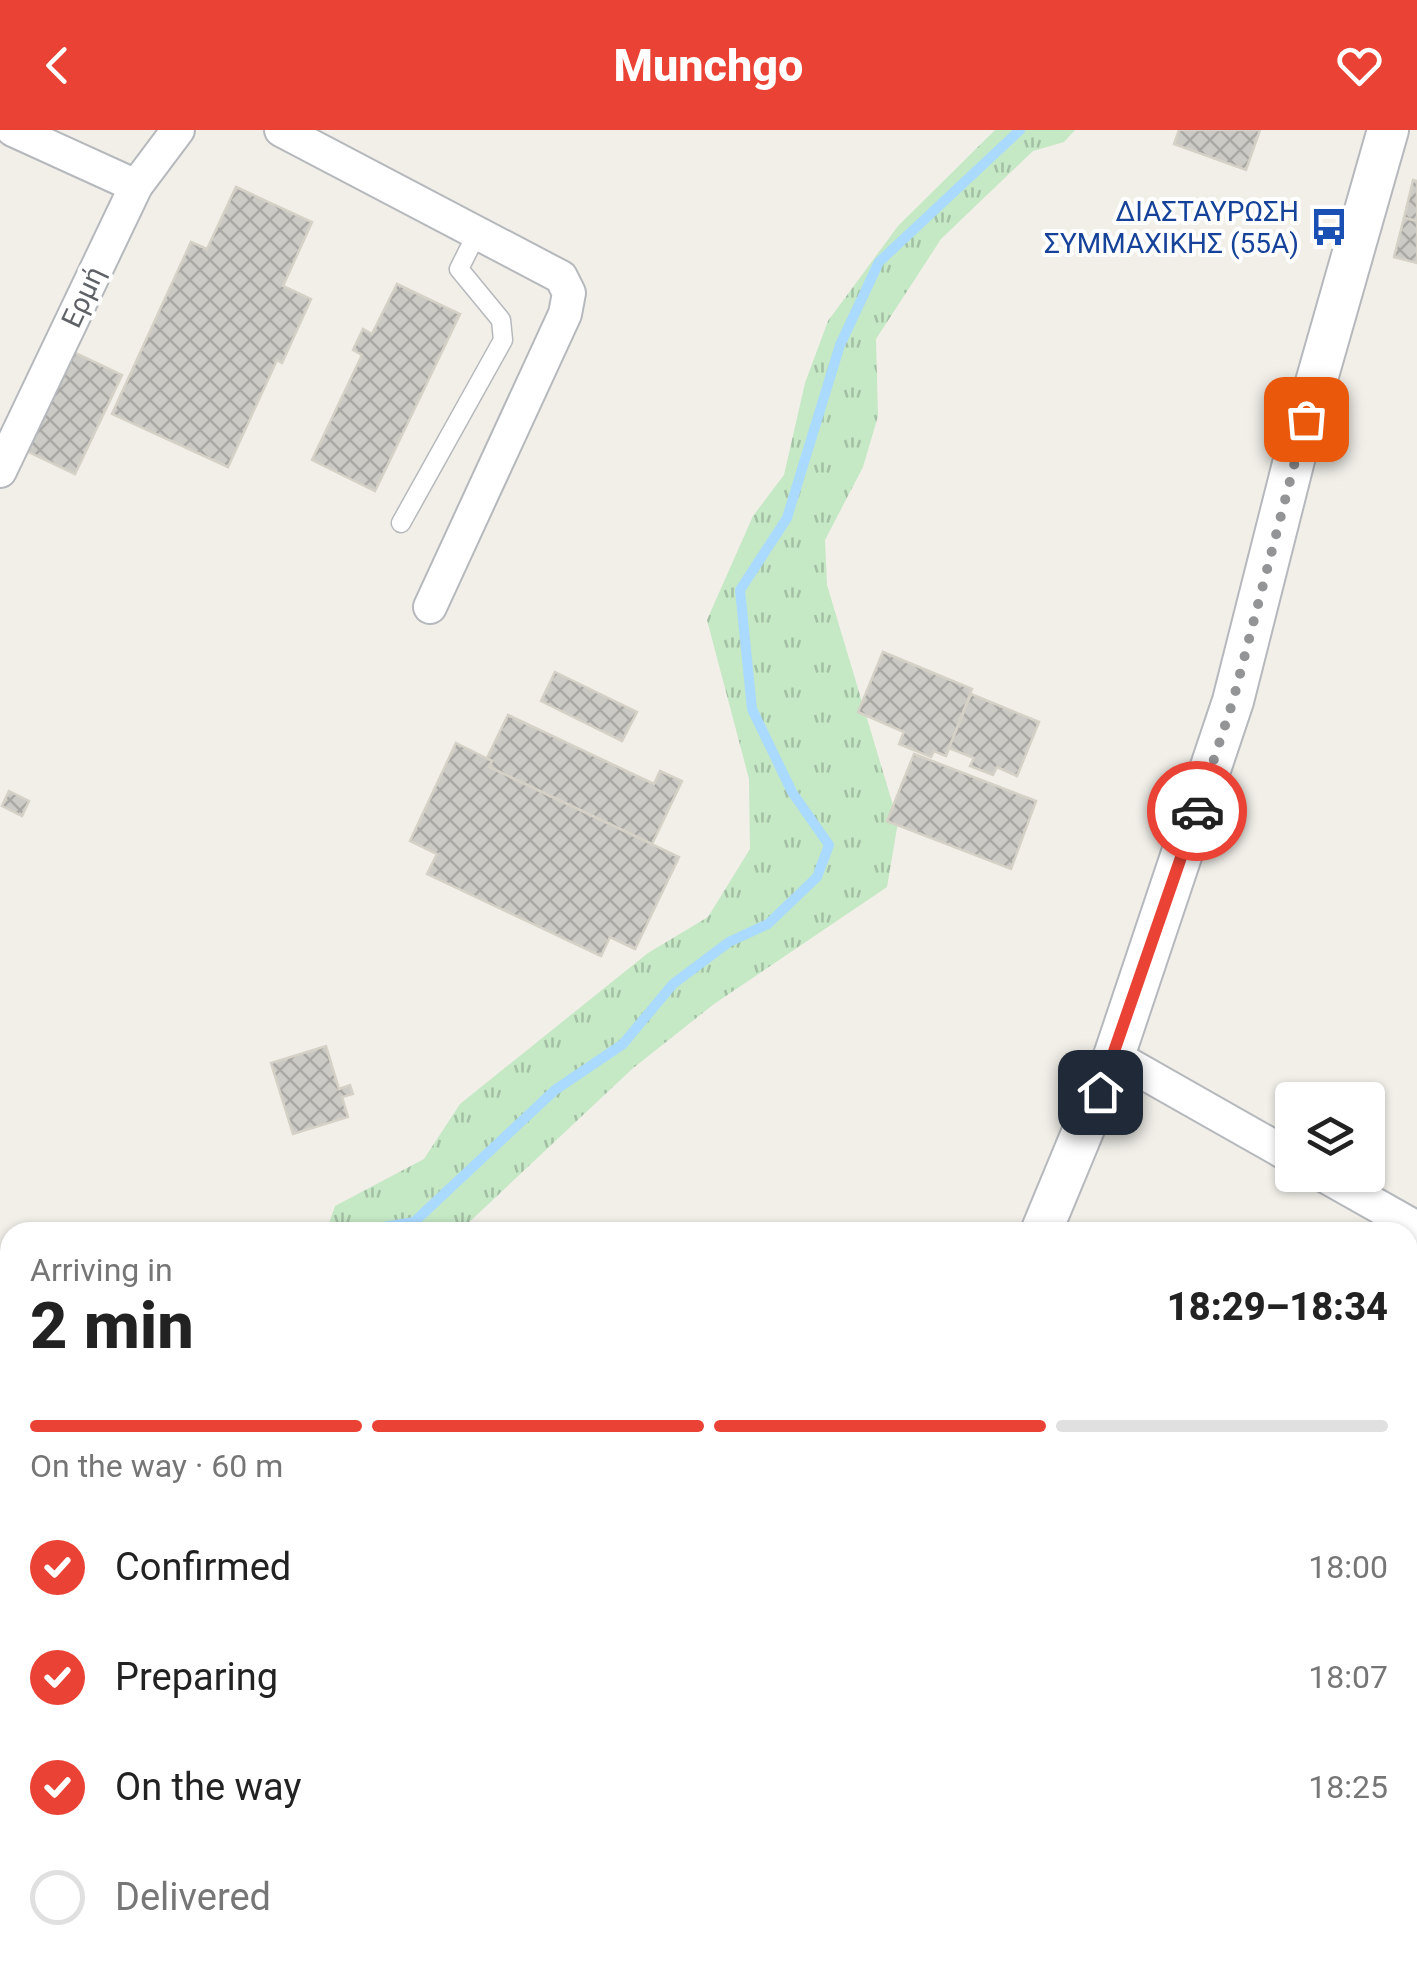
<!DOCTYPE html>
<meta charset="utf-8">
<style>
:root{--surface:#fff;--page:#f6f6f6;--text:#222;--muted:#767676;--line:#e0e0e0;--accent:#ea4335}
body{margin:0;font-family:Roboto,sans-serif;background:var(--page);color:var(--text);height:100vh;display:flex;flex-direction:column;font-size:38px;white-space:nowrap}
*{box-sizing:border-box;margin:0}
p{font-size:32px;color:var(--muted)}
.icon{flex:none;width:55px;height:55px;fill:none;stroke:currentColor;stroke-width:2;stroke-linecap:round;stroke-linejoin:round}
.map{position:relative;flex:1;overflow:hidden}
.panel{position:absolute;left:0px;top:1092px;width:1418px;height:752px;display:flex;flex-direction:column;background:var(--surface);border-radius:30px 30px 0 0;box-shadow:0 2px 8px #0004}
.panel>*{flex:none}
.tools{position:absolute;left:1275px;top:952px;display:grid;gap:20px}
.tools a{display:grid;place-items:center;width:110px;height:110px;border-radius:10px;background:var(--surface);box-shadow:0 2px 8px #0004;font-size:50px}
.pin{position:absolute;display:grid;place-items:center;width:85px;height:85px;color:#fff;margin:-42px;border-radius:20px;box-shadow:0 5px 15px #0006}
.courier{position:absolute;display:grid;place-items:center;width:100px;height:100px;margin:-50px;border:8px solid #ea4335;border-radius:50%;background:#fff;color:#222;box-shadow:0 2px 12px #0007}
.head em{font-style:normal;font-weight:800}
.head div{display:flex;flex-direction:column-reverse}
.head{display:flex;align-items:center;justify-content:space-between;height:170px;padding:0 30px}
h1{font-size:65px;font-weight:800;line-height:75px}
.bar{display:grid;grid-template-columns:repeat(4,1fr);gap:15px 10px;align-content:center;height:120px;padding:0 30px}
.bar i{height:12px;border-radius:8px;background:var(--line)}
.bar .active{background:var(--accent)}
.bar p{grid-column:span 4}
ol{padding:0 30px;list-style:none}
li{display:flex;align-items:center;gap:30px;height:110px}
li p{margin-inline-start:auto}
li .icon{padding:10px;border-radius:50%;background:var(--accent);color:#fff;stroke-width:4}
li:last-child{color:var(--muted)}
li i{width:55px;height:55px;border:5px solid var(--line);border-radius:50%}
header{display:flex;justify-content:space-between;align-items:center;height:130px;padding:0 30px;background:var(--accent);color:#fff;font-size:45px;font-weight:800}
.map>svg:first-child{display:block}
</style>
<header><svg class="icon" aria-label="back" viewBox="0 0 24 24"><path d="M15 5l-7 7 7 7"/></svg>Munchgo<svg class="icon" aria-label="heart" viewBox="0 0 24 24"><path d="M12 20l-8-8c-3-5 5-10 8-4 3-6 11-1 8 4z"/></svg></header>
<div class="map">
<svg width="1417" height="1844" viewBox="0 0 1417 1844">
<defs>
<pattern id="grass-tufts" width="24" height="20" patternUnits="userSpaceOnUse" patternTransform="scale(2.5)"><rect width="24" height="20" fill="#c5e8c5"/><path d="M3 7l-1-3M5 7V3M7 7l1-3M15 17l-1-3M17 17v-4M19 17l1-3" fill="none" stroke="#a3c0a4"/></pattern>
<pattern id="building-cross-hatch" width="8" height="8" patternUnits="userSpaceOnUse" patternTransform="scale(2.5)"><rect width="8" height="8" fill="#cccac5"/><path d="M0 0l8 8M0 8l8-8" fill="none" stroke="#a9a8a4"/></pattern>
</defs>
<rect width="100%" height="100%" fill="#f1efe8"/>
<g fill="url(#grass-tufts)">
<path d="M995,0H1075L1064,12L1033,21L941,109L876,209L878,286L863,337L825,410L827,455L898,692L887,757L714,874L632,939L464,1097L442,1102H326L335,1076L424,1029L460,974L648,823L708,787L750,719L749,649L707,490L753,386L784,345L805,253L828,191L898,96Z"/>
<path d="M10,1553V1796L0,1831V1565Z"/>
</g>
<g fill="none" stroke-linecap="round" stroke-linejoin="round">
<g stroke="#aadaff" stroke-width="10">
<path d="M352,1102L414,1092L555,960L623,914L673,854L729,812L768,794L817,747L829,715L792,662L752,579L740,460L787,388L840,215L879,132L1020,0"/>
<path d="M0,1747L10,1722"/>
</g>
</g>
<g fill="url(#building-cross-hatch)" stroke="#d6d1c6" stroke-width="2.5">
<path d="M1179,0H1260L1246,40L1174,14Z"/>
<path d="M1413,50L1417,51V91L1404,88Z"/>
<path d="M236,57L312,92L283,156L311,169L282,233L277,230L228,337L112,284L191,112L207,119Z"/>
<path d="M1404,88L1417,91V133L1394,127Z"/>
<path d="M397,154L460,184L375,361L312,330L362,225L353,220L363,199L372,204Z"/>
<path d="M67,219L122,245L75,344L20,318Z"/>
<path d="M883,522L972,559L946,626L934,621L931,627L899,614L904,602L858,582Z"/>
<path d="M555,542L637,582L622,611L541,571Z"/>
<path d="M971,564L1039,592L1017,646L997,637L993,645L970,636L974,628L949,618Z"/>
<path d="M508,585L654,654L660,641L682,651L652,714L489,637L492,631L487,628Z"/>
<path d="M456,613L492,631L489,637L679,727L635,819L610,807L601,826L427,744L437,724L410,711Z"/>
<path d="M914,624L1036,671L1011,739L887,691Z"/>
<path d="M9,661L29,671L22,686L2,676Z"/>
<path d="M326,916L339,959L350,955L353,964L342,967L348,987L293,1004L271,933Z"/>
<path d="M1417,1514V1571L1408,1566V1531Z"/>
<path d="M106,1835H143L158,1844H100Z"/>
</g>
<g fill="none" stroke-linecap="round" stroke-linejoin="round">
<g stroke="#b5b8bc" stroke-width="21">
<g id="service">
<path d="M401,393L503,210L501,190L459,139L477,103"/>
<path d="M1408,1517L1417,1501"/>
<path d="M1408,1600L1417,1605"/>
</g>
</g>
<g stroke="#b5b8bc" stroke-width="36">
<g id="minor">
<path d="M13,0L136,56"/>
<path d="M281,0L561,147L569,163L565,184L430,477"/>
<path d="M0,341L136,56L178,0"/>
<path d="M1114,926L1292,1027"/>
<path d="M1323,1045L1417,1098"/>
</g>
</g>
<g stroke="#b5b8bc" stroke-width="44">
<g id="tertiary">
<path d="M1041,1102L1114,926L1233,571L1295,326L1388,0"/>
<path d="M722,1844L726,1835"/>
</g>
</g>
<use href="#service" stroke="#fff" stroke-width="18"/>
<use href="#minor" stroke="#fff" stroke-width="32"/>
<use href="#tertiary" stroke="#fff" stroke-width="40"/>
</g>
<g fill="none" stroke-linecap="round" stroke-linejoin="round">
<path stroke="#929495" stroke-width="10" stroke-dasharray="0 18" d="M1197,681L1233,571L1306,289"/>
<path stroke="#ea4335" stroke-width="12" d="M1100,962L1197,681"/>
</g>
<defs>
<g id="bus-bare" transform="scale(3)"><path d="M-5-6H5V4H4V6H2V4H-2V6H-4V4H-5ZM-3.5-4V0h7V-4ZM-3.5 1.2v1.5H-2V1.2ZM2 1.2v1.5H3.5V1.2Z" fill="#1a4fb4" stroke="#fff" stroke-width="2.5" paint-order="stroke"/></g>
</defs>
<g fill-rule="evenodd">
<use href="#bus-bare" x="1329" y="97"/>
</g>
<g text-anchor="middle" dominant-baseline="central" stroke-width="8" stroke-linejoin="round" paint-order="stroke">
<g font-size="28" fill="#164399" stroke="#fff" text-anchor="end">
<text x="1299" y="81">ΔΙΑΣΤΑΥΡΩΣΗ<tspan x="1299" dy="32">ΣΥΜΜΑΧΙΚΗΣ (55Α)</tspan></text>
</g>
<g font-size="28" fill="#5f6368" stroke="#fff">
<text transform="translate(83 167) rotate(-65)">Ερμή</text>
</g>
</g>
</svg>
<div class="tools">
<a><svg class="icon" aria-label="layers" viewBox="0 0 24 24"><path d="M12 4l9 5-9 5-9-5zM3 14l9 5 9-5"/></svg></a>
</div>
<div class="pin" style="left:1306px;top:289px;background:#ea580c"><svg class="icon" aria-label="bag" viewBox="0 0 24 24"><path d="M5 8h14l-1 12H6zM9 8a3 3 0 0 1 6 0"/></svg></div>
<div class="pin" style="left:1100px;top:962px;background:#1f2937"><svg class="icon" aria-label="home" viewBox="0 0 24 24"><path d="M3 11l9-7 9 7M6 9v11h12V9"/></svg></div>
<div class="courier" style="left:1197px;top:681px"><svg class="icon" aria-label="car" viewBox="0 0 24 24"><path d="M5 17H2v-5l4-1 3-4h7l3 4 3 1v5h-3M9 17h6M6 11h13"/><circle cx="7" cy="17" r="2"/><circle cx="17" cy="17" r="2"/></svg></div>
<section class="panel">
<div class="head"><div><h1>2 min</h1><p>Arriving in</p></div><em>18:29–18:34</em></div>
<div class="bar"><i class="active"></i><i class="active"></i><i class="active"></i><i></i><p>On the way · 60 m</p></div>
<ol>
<li><svg class="icon" aria-label="check" viewBox="0 0 24 24"><path d="M5 12l5 5 9-10"/></svg>Confirmed<p>18:00</p></li>
<li><svg class="icon" aria-label="check" viewBox="0 0 24 24"><path d="M5 12l5 5 9-10"/></svg>Preparing<p>18:07</p></li>
<li><svg class="icon" aria-label="check" viewBox="0 0 24 24"><path d="M5 12l5 5 9-10"/></svg>On the way<p>18:25</p></li>
<li><i></i>Delivered</li>
</ol>
</section>
</div>
